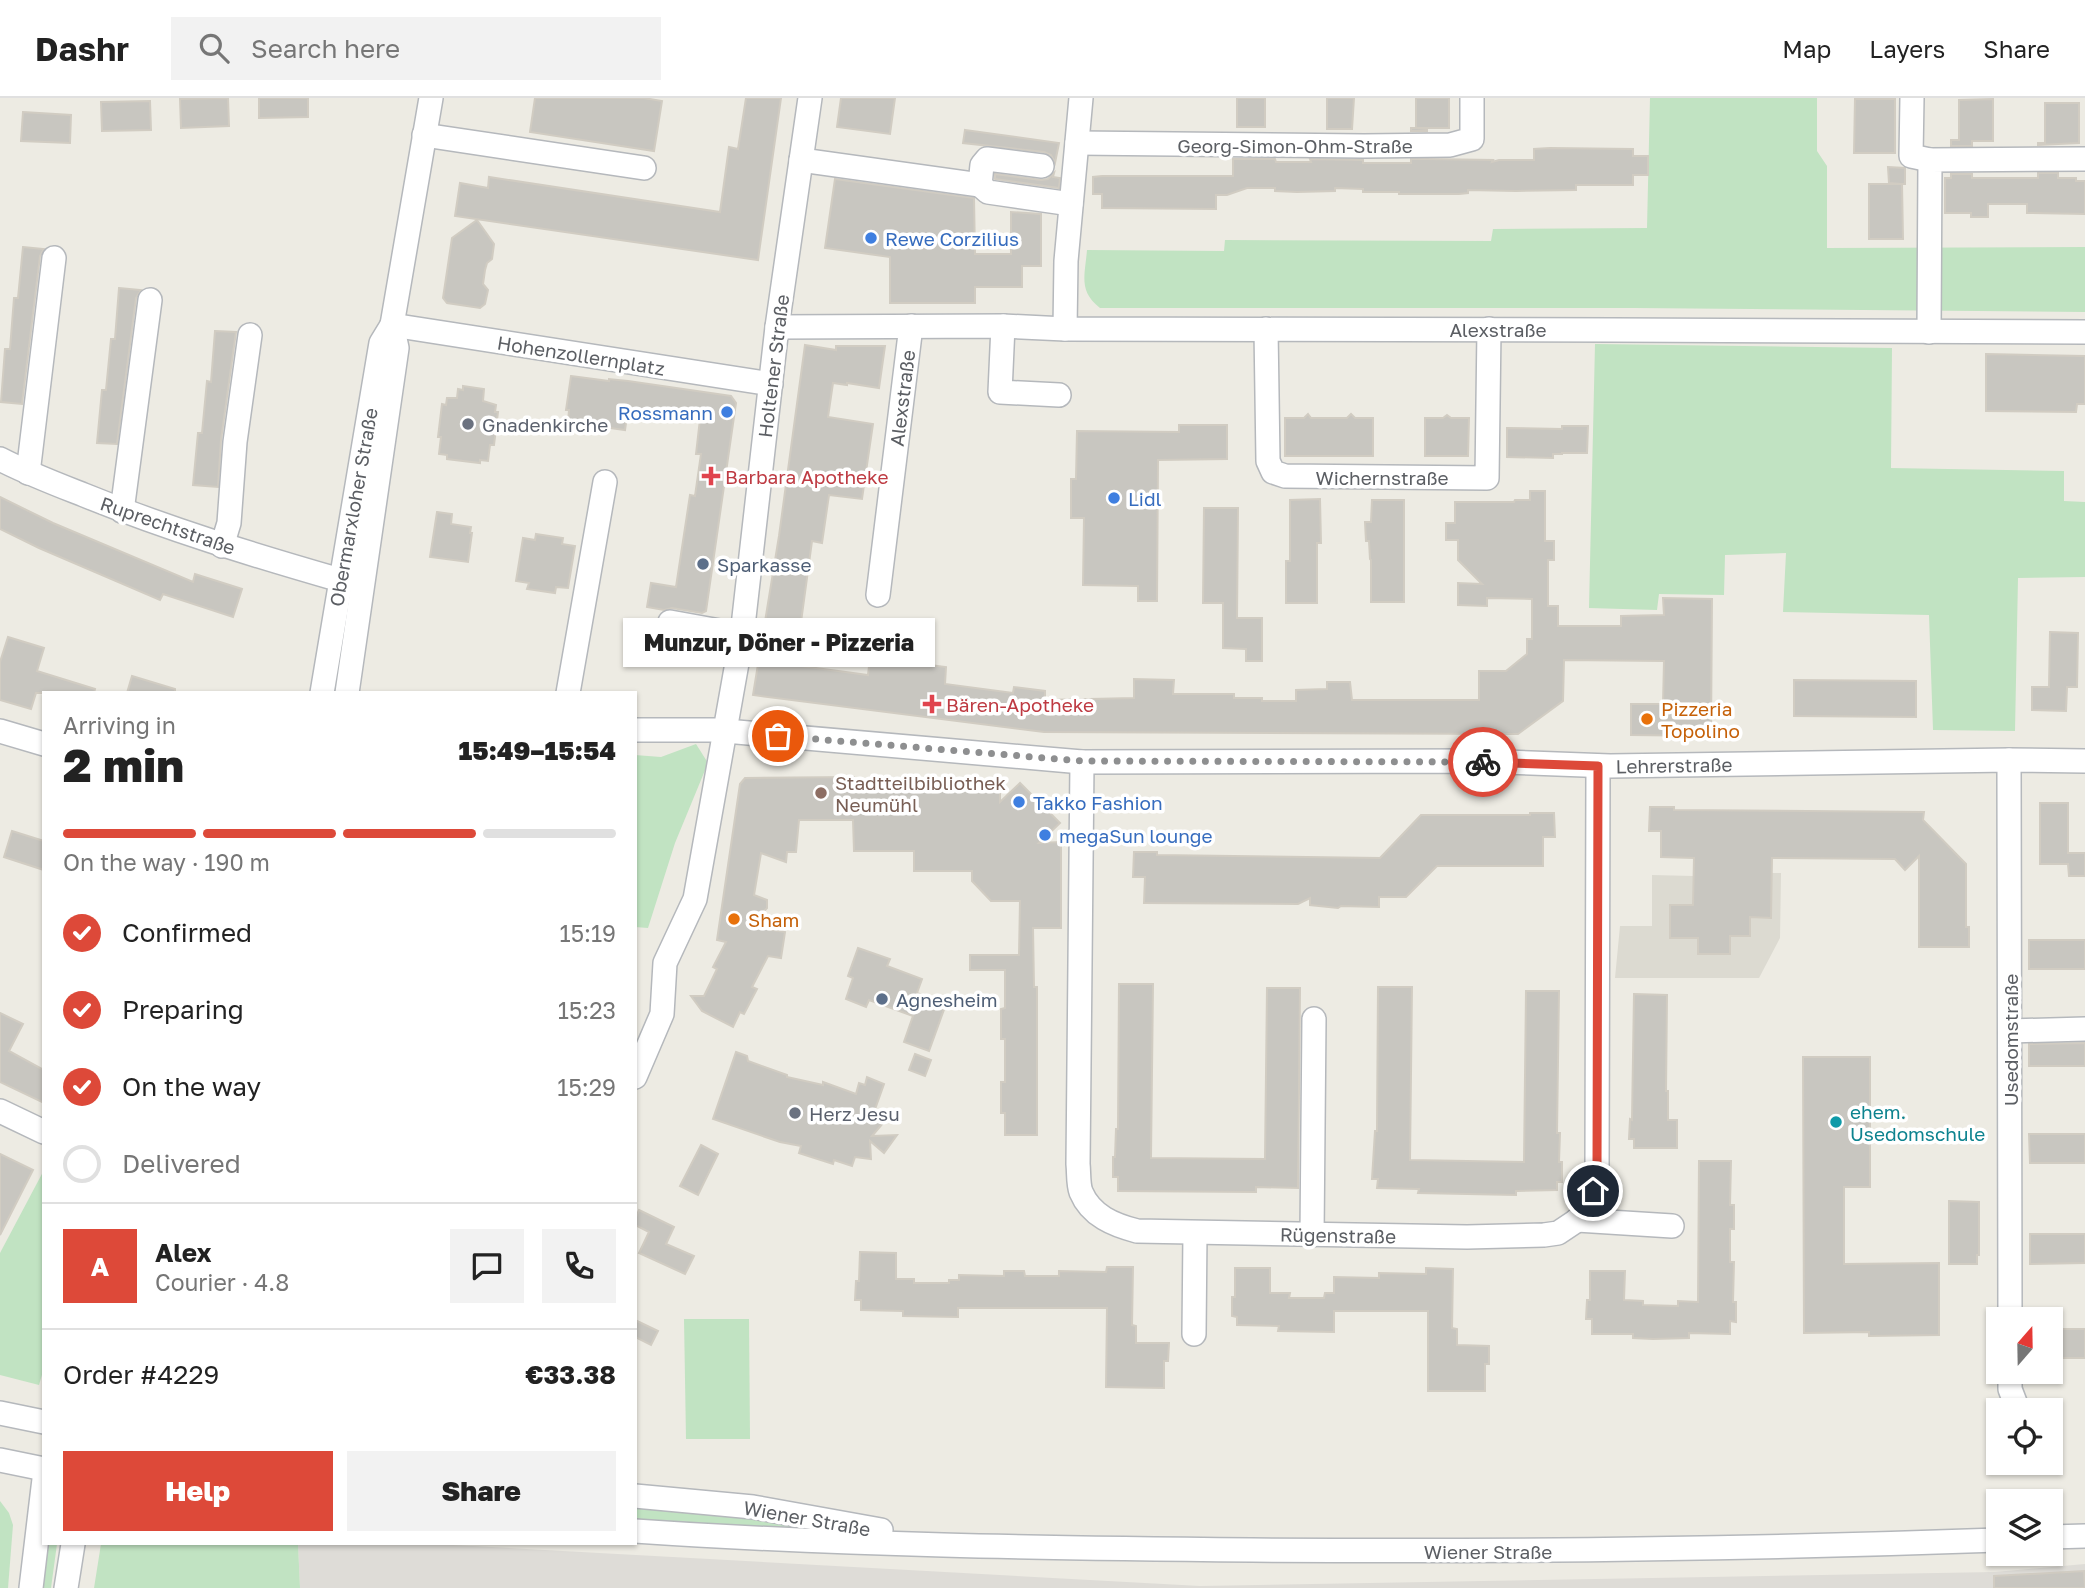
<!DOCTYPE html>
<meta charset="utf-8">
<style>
:root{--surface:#fff;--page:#f2f2f2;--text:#222;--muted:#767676;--line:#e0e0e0;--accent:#dd4939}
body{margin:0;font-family:"Golos Text",sans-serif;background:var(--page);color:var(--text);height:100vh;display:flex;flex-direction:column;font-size:26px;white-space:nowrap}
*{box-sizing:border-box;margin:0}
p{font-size:23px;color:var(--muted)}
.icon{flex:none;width:38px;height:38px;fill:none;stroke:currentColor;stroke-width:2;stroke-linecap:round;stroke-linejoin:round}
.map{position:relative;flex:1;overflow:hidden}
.panel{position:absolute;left:42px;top:593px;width:595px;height:854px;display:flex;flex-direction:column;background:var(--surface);border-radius:0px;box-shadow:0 2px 5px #0004}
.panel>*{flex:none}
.needle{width:46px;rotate:20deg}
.tools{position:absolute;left:1986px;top:1209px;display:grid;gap:14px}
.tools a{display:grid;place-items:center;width:77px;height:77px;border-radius:0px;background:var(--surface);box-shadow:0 2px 5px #0004;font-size:35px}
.pin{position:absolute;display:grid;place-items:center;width:60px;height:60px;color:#fff;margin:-30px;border:4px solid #fff;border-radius:50%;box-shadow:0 2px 7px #0007}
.courier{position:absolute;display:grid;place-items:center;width:70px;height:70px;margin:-35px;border:5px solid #dd4939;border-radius:50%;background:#fff;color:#222;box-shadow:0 2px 9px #0007}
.bubble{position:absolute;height:49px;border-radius:0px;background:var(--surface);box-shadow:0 2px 5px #0004;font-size:23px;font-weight:800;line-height:49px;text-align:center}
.overview em{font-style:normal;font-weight:800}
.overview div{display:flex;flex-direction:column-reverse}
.overview{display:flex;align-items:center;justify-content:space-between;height:119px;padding:0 21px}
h1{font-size:46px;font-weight:800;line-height:52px}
.bar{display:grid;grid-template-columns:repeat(4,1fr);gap:10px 7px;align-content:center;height:84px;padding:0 21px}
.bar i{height:9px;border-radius:5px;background:var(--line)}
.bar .active{background:var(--accent)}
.bar p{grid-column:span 4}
.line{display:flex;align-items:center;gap:18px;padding:0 21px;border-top:2px solid var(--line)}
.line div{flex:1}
.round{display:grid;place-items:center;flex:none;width:74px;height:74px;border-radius:0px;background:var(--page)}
ol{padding:0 21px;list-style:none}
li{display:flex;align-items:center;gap:21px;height:77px}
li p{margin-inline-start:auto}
li .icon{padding:7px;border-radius:50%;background:var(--accent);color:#fff;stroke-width:4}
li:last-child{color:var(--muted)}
li i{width:38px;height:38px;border:4px solid var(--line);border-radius:50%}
.button{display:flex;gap:14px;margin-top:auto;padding:14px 21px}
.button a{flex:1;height:80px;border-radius:0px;background:var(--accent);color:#fff;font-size:28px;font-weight:800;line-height:80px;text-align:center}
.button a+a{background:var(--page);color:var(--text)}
header{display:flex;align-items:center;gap:42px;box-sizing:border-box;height:98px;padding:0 35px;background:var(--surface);border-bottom:2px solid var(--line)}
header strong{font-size:33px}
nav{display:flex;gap:38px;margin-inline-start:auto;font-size:24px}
.search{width:490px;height:63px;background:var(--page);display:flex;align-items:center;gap:18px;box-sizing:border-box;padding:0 24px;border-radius:0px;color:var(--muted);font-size:26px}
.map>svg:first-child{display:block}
</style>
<header>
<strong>Dashr</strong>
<div class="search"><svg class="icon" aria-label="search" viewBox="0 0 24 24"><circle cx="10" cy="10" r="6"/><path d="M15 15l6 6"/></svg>Search here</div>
<nav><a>Map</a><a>Layers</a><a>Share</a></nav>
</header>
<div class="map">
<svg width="2085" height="1490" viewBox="0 0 2085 1490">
<rect width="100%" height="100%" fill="#edebe3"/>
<path fill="#dedcd7" d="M298,1446H435L1200,1488L1995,1474L2085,1466V1490H300Z"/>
<path fill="#dcdad1" d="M1693,775H1781L1780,840L1759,880H1615L1620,828H1652V777L1693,778Z"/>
<g fill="#c1e3c2">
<path d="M1650,0H1817V53L1827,68V150L2085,149V214L1634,210H1100C1078,193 1085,177 1087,152L1224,153L1225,142L1491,143L1493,131L1647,130Z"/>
<path d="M1595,246L1892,250L1891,370L2064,373V403L2085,404V479L2018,480L2015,633L1933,632L1929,517L1783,514L1786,455L1725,457L1724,497L1659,496L1657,512L1589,510Z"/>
<path d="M696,646L708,665L675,745L648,830L635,829V657L661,659Z"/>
<path d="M44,1072V1270L39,1287L0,1277V1155Z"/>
<path d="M684,1221H749L750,1341H686Z"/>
<path d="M0,1403L9,1415L13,1427L8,1490H0Z"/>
<path d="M635,1409L760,1421L801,1428L803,1430L802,1432L635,1425Z"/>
<path d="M46,1446H57L51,1490H42Z"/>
<path d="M101,1446H298L300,1490H94Z"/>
</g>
<g fill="#c8c6c0" stroke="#d1ccc2" stroke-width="2">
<path d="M228,0L229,28L181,30L180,1Z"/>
<path d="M259,0H308V19L259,20Z"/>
<path d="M535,0H644L662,3L654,53L530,34Z"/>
<path d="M746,0H781L758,162L455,118L460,85L488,90L489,79L720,114L729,49L738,51Z"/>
<path d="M841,0H895L890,36L837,29Z"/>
<rect x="1237" y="0" width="28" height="29"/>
<path d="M1327,0H1354L1352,31H1327Z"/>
<path d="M1416,0H1449V30H1417L1427,31V33H1411V30H1416Z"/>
<path d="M1855,1H1895V55H1854Z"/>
<path d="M1993,1V43H1972V48H1951V42H1959V2Z"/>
<path d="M150,3L151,32L102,33L101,4Z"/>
<path d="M2045,5H2079V45L2038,47V45H2045Z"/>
<path d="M23,14L71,17L70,45L21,43Z"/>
<path d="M965,32L1059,45L1055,65L1051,57L1044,54L963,45Z"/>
<path d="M1550,50L1633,51V58H1648V77H1633V87H1576V92L1516,93L1468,92V95L1459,96H1399V94H1363V91L1335,90V93L1297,94L1275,93V90H1247L1227,97H1216V111L1102,110V96H1093V79L1102,78H1233V61H1275L1276,64H1311L1310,61L1363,62V65H1411V61H1427L1493,62L1492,64L1499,62H1534V51Z"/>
<path d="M1888,69L1905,70V86H1902L1903,141H1869V86H1901L1889,85Z"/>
<path d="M1054,75L1053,79L1060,80L1059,90L995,81V76L1041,82L1048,81Z"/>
<path d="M2038,75H2058V80H2076V83H2085V116L2027,115V106H1988V119H1971V115H1945V80H1951V76H1972V80H2038Z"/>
<path d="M835,81L974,100L975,156H1011V114L1041,116V168H1022V189H975V205H890V159L825,150Z"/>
<path d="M477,122L494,146L492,161L487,165L485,172L483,186L488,192L485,206L480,210L447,205L443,200L452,140Z"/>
<path d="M23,149L44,151L40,158L22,306L1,304L5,251H10L14,200H18Z"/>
<path d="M119,190L141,192L136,200L117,346L97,345L102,292H106L111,241H115Z"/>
<path d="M215,233L236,234L221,342L218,389L193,387L198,335H202L207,283L211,284Z"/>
<path d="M805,247L836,252V248H885L879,290L847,285V287L833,285L828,319L873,326L862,401L829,397L822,445L812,443L801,524L810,525L801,568L868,577L870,559L946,569L945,586L1013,595L1014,589L1045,593V602L1134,600V581L1174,582L1173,596H1234V600H1262V603H1296V592L1327,591V584H1350L1352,602H1479V573H1506L1527,556V541H1532V501L1487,500V508L1458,507V485L1482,486L1458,462V442H1446V425H1455V404H1514L1515,402H1530V393H1545V443H1554V462H1548V508H1558V528H1621V518L1664,517L1663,500L1712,501L1711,638L1631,637V606H1663L1664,563L1564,562L1563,603L1518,636L1044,634L753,597L779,438Z"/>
<path d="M1986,256L2085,258V306H2077L2076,314L1986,313Z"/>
<path d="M571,278L609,283V281L628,283L731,298L736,305L706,513L702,515L672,510L664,512L647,509L651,485L676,489L690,397L695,398L701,356H696L700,321L628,311L625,332L568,324L569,312H566Z"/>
<path d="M463,288L484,291L483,303L496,307L495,314H498L494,347H490L488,363L480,362V365L447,361V357L439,356L441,339H438L442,306L446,307L447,300H457L458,291L463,292Z"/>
<path d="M1308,316L1311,320H1347L1351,316L1355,320H1373V358H1285V320H1304Z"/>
<path d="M1447,317L1451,320H1469L1468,358H1425V320H1443Z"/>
<path d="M1179,327H1227V361L1158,362L1157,503H1138V488L1083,487L1084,420H1071V381H1076L1077,333L1179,334Z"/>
<path d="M1562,328H1588L1587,355H1562V356H1553V360L1507,359V330L1562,331Z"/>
<path d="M0,399L53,425L193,484L195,476L242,491L233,519L163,496L160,502L39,450L0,431Z"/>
<path d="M1320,401L1321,445H1317V505H1286V463H1290V402Z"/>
<path d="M1372,402H1404V504H1371V462L1370,461L1369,443H1366L1365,424H1371Z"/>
<path d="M1204,410H1238L1237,520H1262V563H1246V551L1223,550V505H1203Z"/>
<path d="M437,414L452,416L451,426L471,429L470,435H472L468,464L430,459Z"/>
<path d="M536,436L563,440L562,446L575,448L568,490L556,489L555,495L527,491L529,485L516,483L523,440L535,442Z"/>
<path d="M2050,534L2078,535L2077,589H2067L2066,613L2032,612V589H2049Z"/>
<path d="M8,539L44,550L37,573L95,591L94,595H36L31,611L0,602V564Z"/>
<path d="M132,578L175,591V595H127Z"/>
<path d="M1794,582L1916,583V619L1794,618Z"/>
<path d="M854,679V682H915V688H983V683H1000V704L1020,685L1060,725L1039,745L1061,744V830H1033L1034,889H1037V1037H1005V1015H1001V984H1005V941H1001V911L1005,910V872H970V857H1019L1020,803H991L972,783V773H914V753H854L853,722H799L796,754H787L786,764L761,755L754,797L767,802V810L749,828L785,834L781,860L768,858L752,889L757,891L744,916L740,914L733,929L702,913L691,898H704L717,871L713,869L726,844L717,842L740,686L745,680Z"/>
<path d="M2040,705H2068V755H2085V778H2069L2068,766H2040Z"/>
<path d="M1650,709H1674V712L1924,714L1923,722L1966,766V829H1969V849H1919V758L1905,772L1895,761L1772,760L1771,820L1750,819V838H1730V856H1698V840H1670V807H1693L1694,760L1661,759V733H1649Z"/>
<path d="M1530,715H1554L1555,739H1543V768H1437L1406,799H1379V809L1341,808L1338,810L1310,807V800L1298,806L1144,805L1145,779H1133L1134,754H1157V757L1380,760L1421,717H1530Z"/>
<path d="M12,733L44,743V772L4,759Z"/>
<rect x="2029" y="842" width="56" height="29"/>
<path d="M858,850L890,861L887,868L922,881L917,895L946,906L929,953L904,944L913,918L869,902L866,909L846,901L853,880L848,878Z"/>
<path d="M1119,886H1153L1151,1060L1265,1061L1267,890H1300L1298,1090L1256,1089V1094L1118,1093V1079H1113V1059H1115L1116,1031H1118Z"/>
<path d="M1378,889H1412L1410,1062L1524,1064L1526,893H1559L1557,1035H1560L1559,1064H1562V1084H1557V1092L1516,1093V1097L1418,1095L1419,1091L1377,1090L1378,1081H1372L1375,1033H1377Z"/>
<path d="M1634,896L1667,897L1666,993H1668V1022H1677V1050H1634V1041H1629L1630,1021L1632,1022Z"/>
<path d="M0,915L23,926L9,953L44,972V1005L0,984Z"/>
<path d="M2085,945V968H2029V946Z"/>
<path d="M736,954L747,958L748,963L787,977V979L823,987V984L856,996L859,985L865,987L867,979L884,986L873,1017L884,1024L872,1038L897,1037L884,1055L870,1043L871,1061L855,1059L852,1068L834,1062L833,1066L799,1055L801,1048L780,1044L713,1021Z"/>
<path d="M915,956L931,962L925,978L909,972Z"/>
<path d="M1803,959H1870V1089H1844V1166L1939,1165V1237L1869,1238V1234L1804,1235Z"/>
<path d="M2029,1036H2085V1065H2030Z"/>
<path d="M701,1047L718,1056L698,1097L680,1088Z"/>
<path d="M0,1056L33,1072L0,1137Z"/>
<path d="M1699,1063H1731L1730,1107H1734V1131H1730V1164H1734L1733,1204H1736V1224L1730,1223V1236L1689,1235V1240L1653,1241L1633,1240V1236H1592V1221H1586L1587,1202H1590V1173H1625L1624,1202L1643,1203V1207L1678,1208V1203L1698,1204Z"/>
<path d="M1949,1103L1979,1104V1157H1977V1166H1949Z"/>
<path d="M639,1112L674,1129L666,1146L694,1158L685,1176L639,1155L649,1134L635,1127V1121Z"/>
<path d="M2030,1136H2085V1165L2030,1166Z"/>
<path d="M860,1154L896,1155V1181H914V1185H949V1182H959V1177L1004,1178V1173H1024L1025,1178H1059V1173L1106,1174L1107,1169H1133L1132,1227L1136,1228V1245H1169L1168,1263H1164V1290L1106,1289L1107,1210H958V1219L903,1218V1213L861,1212V1202H855L856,1183H859Z"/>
<path d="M1235,1170H1270V1195H1290L1289,1200H1324L1325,1195H1334V1179L1379,1180V1175L1426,1176V1170L1453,1171L1452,1230L1457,1231V1247L1489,1248V1266H1485V1293H1428V1213H1334V1234L1278,1233L1279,1228L1237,1227V1219L1232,1218V1199H1235Z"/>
<path d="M635,1222L658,1233L651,1247L635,1239Z"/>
<rect x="2051" y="1231" width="34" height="29"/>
<path d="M2084,1473L2085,1490H1994V1478Z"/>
</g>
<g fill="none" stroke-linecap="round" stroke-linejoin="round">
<g stroke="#b5b8bc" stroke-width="26">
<g id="minor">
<path d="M1912,0L1911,58L1930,62"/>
<path d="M424,37L644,70"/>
<path d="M1077,45L1364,48L1450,47L1472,41V0"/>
<path d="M801,62L980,87"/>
<path d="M1042,68L987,61L982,67L980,87L988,94L1071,106"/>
<path d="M392,227L771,286"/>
<path d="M1003,228L1000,294L1059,297"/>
<path d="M777,229L1003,228L1065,231L1614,232L2085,234"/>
<path d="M1065,231L1066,163L1081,0"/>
<path d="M1266,231L1268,363L1273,374L1285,378L1487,380L1489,231"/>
<path d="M1929,234L1930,62L2085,61"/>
<path d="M0,361C27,375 56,386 84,397C168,431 253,457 340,482"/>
<path d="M28,375L54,160"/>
<path d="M122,413L150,202"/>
<path d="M222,448L229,425L235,344L250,237"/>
<path d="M878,497L911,228"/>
<path d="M670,524L742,537"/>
<path d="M322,595L381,245L392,227"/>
<path d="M347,595L397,250L392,227L431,0"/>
<path d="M568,595L605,384"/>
<path d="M635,632H714L1082,664L1477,663L1610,668L2009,662L2085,663"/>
<path d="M0,633L44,646"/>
<path d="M2009,662L2010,1222"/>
<path d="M1082,664L1078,1066C1079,1075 1078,1086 1081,1094C1091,1118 1114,1127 1137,1133L1467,1139L1544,1137L1558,1135L1579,1121L1589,1105L1597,1075L1598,668"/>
<path d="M2010,933L2085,931"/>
<path d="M635,979L662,916L665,865L695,801L742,537L777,229L810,0"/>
<path d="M0,1013L44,1034"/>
<path d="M1577,1122L1672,1128"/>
<path d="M1312,1137L1314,921"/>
<path d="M1194,1236L1195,1135"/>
<path d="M2010,1274V1291L2018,1312"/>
<path d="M0,1315L44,1324"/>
<path d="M0,1362L44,1371"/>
<path d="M635,1398L753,1409L881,1432"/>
<path d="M635,1433C840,1447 1046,1450 1252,1452C1501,1454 1750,1451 1998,1442"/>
<path d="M2051,1439L2085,1438"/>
<path d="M31,1490L44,1381"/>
<path d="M66,1490L73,1446"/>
</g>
</g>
<use href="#minor" stroke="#fff" stroke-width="23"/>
</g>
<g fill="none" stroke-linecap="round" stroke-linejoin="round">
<path stroke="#8e8f90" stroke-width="7" stroke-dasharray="0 12.6" d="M778,638L1082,663L1483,664"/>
<path stroke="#dd4939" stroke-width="9" d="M1483,664L1598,668L1597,1075L1593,1093"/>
</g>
<g fill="#3f7fe0" stroke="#fff" stroke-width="2.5">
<circle cx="871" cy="140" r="7"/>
<circle cx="727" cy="314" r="7"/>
<circle cx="1114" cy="400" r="7"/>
<circle cx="1019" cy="704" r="7"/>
<circle cx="1045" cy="737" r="7"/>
</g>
<g fill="#6b7280" stroke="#fff" stroke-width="2.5">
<circle cx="468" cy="326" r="7"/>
<circle cx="795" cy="1015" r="7"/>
</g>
<g fill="#e0444e" stroke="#fff" stroke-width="2.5">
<path d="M707.5 367.5h7v7h7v7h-7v7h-7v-7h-7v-7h7z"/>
<path d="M928.5 595.5h7v7h7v7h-7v7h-7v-7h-7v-7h7z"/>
</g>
<g fill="#5c6f8a" stroke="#fff" stroke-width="2.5">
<circle cx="703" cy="466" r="7"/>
<circle cx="882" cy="901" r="7"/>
</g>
<g fill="#e8710a" stroke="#fff" stroke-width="2.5">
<circle cx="1647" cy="621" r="7"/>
<circle cx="734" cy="821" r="7"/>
</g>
<circle fill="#8d6e63" stroke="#fff" stroke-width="2.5" cx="821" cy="695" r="7"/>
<circle fill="#0f9aa8" stroke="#fff" stroke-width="2.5" cx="1836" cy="1024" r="7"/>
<g text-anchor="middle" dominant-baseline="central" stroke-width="7" stroke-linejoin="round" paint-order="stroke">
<g font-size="19" fill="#5b5e63" stroke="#fff">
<text x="1295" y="47">Georg-Simon-Ohm-Straße</text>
<text x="1498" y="231">Alexstraße</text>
<text transform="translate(581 257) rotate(9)">Hohenzollernplatz</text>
<text transform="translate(773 268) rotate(-83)">Holtener Straße</text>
<text transform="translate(902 300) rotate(-83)">Alexstraße</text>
<text x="1382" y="379">Wichernstraße</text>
<text transform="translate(353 409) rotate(-80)">Obermarxloher Straße</text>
<text transform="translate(168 427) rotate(19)">Ruprechtstraße</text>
<text transform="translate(1674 667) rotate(-1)">Lehrerstraße</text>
<text transform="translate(2010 942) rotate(-90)">Usedomstraße</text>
<text transform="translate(1338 1137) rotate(1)">Rügenstraße</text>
<text transform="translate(807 1420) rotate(10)">Wiener Straße</text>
<text x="1488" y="1453">Wiener Straße</text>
</g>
<g font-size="19" fill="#366cbe" stroke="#fff" text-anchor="start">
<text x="885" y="140">Rewe Corzilius</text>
<text x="713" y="314" text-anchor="end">Rossmann</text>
<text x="1128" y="400">Lidl</text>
<text x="1033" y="704">Takko Fashion</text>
<text x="1059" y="737">megaSun lounge</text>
</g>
<g font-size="19" fill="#5b616d" stroke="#fff" text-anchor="start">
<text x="482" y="326">Gnadenkirche</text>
<text x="809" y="1015">Herz Jesu</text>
</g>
<g font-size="19" fill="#be3a42" stroke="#fff" text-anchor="start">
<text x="725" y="378">Barbara Apotheke</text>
<text x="946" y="606">Bären-Apotheke</text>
</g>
<g font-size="19" fill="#4e5e75" stroke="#fff" text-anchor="start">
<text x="717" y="466">Sparkasse</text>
<text x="896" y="901">Agnesheim</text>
</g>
<g font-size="19" fill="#c56008" stroke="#fff" text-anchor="start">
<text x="1661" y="610">Pizzeria<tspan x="1661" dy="22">Topolino</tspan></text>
<text x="748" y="821">Sham</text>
</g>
<g font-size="19" fill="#785e54" stroke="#fff" text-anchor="start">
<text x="835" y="684">Stadtteilbibliothek<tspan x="835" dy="22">Neumühl</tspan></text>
</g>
<g font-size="19" fill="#0d838f" stroke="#fff" text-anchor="start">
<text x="1850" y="1013">ehem.<tspan x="1850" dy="22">Usedomschule</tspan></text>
</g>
</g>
</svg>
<div class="tools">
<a><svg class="needle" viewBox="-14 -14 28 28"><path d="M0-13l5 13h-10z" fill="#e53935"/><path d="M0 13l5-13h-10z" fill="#767676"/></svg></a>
<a><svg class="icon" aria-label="locate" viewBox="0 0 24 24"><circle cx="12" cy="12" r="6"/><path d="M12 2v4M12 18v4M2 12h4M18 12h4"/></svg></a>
<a><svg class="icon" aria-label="layers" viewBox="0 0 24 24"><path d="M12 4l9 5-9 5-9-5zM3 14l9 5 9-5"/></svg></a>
</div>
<div class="pin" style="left:778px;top:638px;background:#ea580c"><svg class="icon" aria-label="bag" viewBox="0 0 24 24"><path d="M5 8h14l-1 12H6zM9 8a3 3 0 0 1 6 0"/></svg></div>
<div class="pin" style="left:1593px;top:1093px;background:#1f2937"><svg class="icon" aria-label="home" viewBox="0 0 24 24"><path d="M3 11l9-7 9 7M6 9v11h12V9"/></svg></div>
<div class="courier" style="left:1483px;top:664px"><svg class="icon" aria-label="bike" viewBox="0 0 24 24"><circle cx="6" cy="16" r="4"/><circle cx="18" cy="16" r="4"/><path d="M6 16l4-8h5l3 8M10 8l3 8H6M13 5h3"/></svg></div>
<div class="bubble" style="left:623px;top:520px;width:312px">Munzur, Döner - Pizzeria</div>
<section class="panel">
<div class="overview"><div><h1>2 min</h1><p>Arriving in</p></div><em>15:49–15:54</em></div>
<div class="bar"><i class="active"></i><i class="active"></i><i class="active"></i><i></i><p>On the way · 190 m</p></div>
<ol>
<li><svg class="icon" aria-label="check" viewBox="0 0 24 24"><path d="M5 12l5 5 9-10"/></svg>Confirmed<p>15:19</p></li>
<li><svg class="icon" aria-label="check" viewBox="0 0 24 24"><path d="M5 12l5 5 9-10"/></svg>Preparing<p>15:23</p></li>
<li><svg class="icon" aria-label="check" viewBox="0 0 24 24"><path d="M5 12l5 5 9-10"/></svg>On the way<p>15:29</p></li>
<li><i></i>Delivered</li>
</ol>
<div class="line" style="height:126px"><b class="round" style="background:var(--accent);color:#fff">A</b><div><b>Alex</b><p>Courier · 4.8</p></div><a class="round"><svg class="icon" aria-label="chat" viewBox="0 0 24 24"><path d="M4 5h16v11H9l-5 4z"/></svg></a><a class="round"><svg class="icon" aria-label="phone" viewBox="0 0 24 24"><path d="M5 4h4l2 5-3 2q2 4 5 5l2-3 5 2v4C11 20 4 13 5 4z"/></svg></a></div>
<div class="line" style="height:91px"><div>Order #4229</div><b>€33.38</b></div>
<div class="button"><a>Help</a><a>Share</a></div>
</section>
</div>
